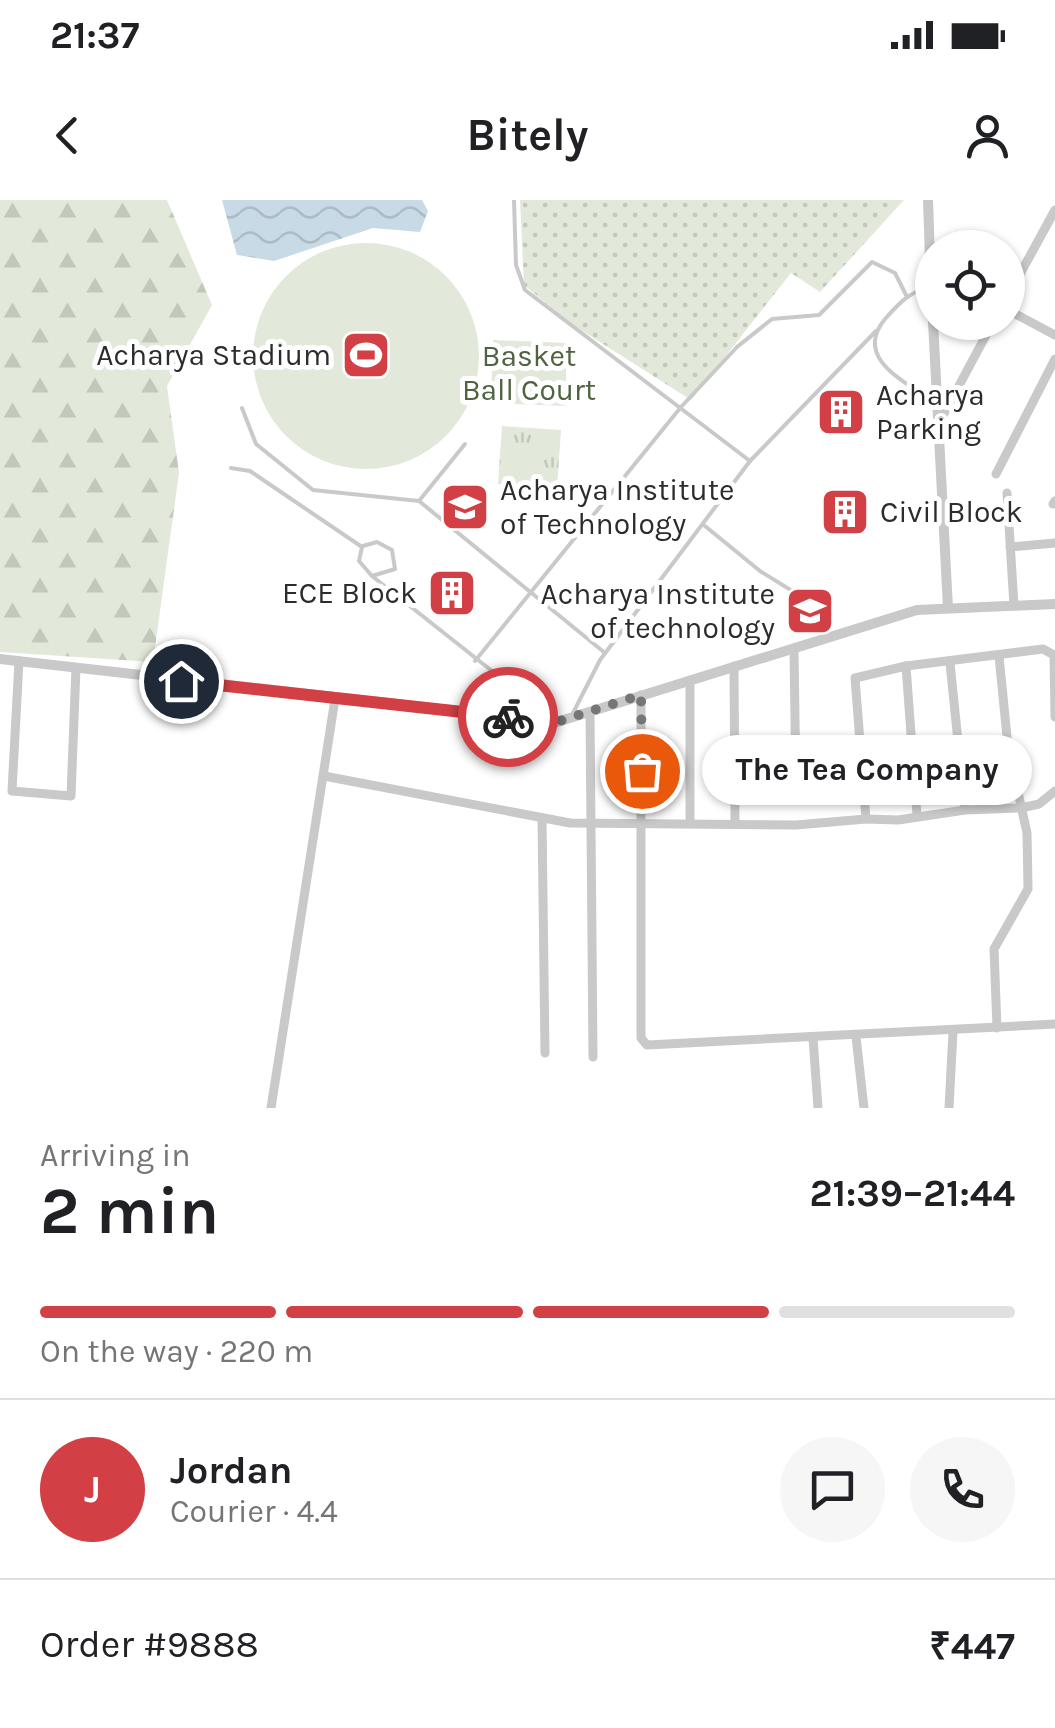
<!DOCTYPE html>
<meta charset="utf-8">
<style>
:root{--surface:#fff;--page:#f6f6f6;--text:#202124;--muted:#757577;--line:#e0e0e0;--accent:#d23f44}
body{margin:0;font-family:Karla,sans-serif;background:var(--page);color:var(--text);height:100vh;display:flex;flex-direction:column;font-size:38px;white-space:nowrap}
*{box-sizing:border-box;margin:0}
p{font-size:32px;color:var(--muted)}
.icon{flex:none;width:55px;height:55px;fill:none;stroke:currentColor;stroke-width:2;stroke-linecap:round;stroke-linejoin:round}
.map{position:relative;height:908px;overflow:hidden}
.details{display:flex;flex-direction:column;background:var(--surface);flex:1}
.details>*{flex:none}
.buttons{position:absolute;left:915px;top:30px;display:grid;gap:20px}
.buttons a{display:grid;place-items:center;width:110px;height:110px;border-radius:50%;background:var(--surface);box-shadow:0 2px 8px #0004;font-size:50px}
.pin{position:absolute;display:grid;place-items:center;width:85px;height:85px;color:#fff;margin:-42px;border:5px solid #fff;border-radius:50%;box-shadow:0 2px 10px #0007}
.courier{position:absolute;display:grid;place-items:center;width:100px;height:100px;margin:-50px;border:8px solid #d23f44;border-radius:50%;background:#fff;color:#222;box-shadow:0 2px 12px #0007}
.bubble{position:absolute;height:70px;border-radius:35px;background:var(--surface);box-shadow:0 2px 8px #0004;font-size:32px;font-weight:700;line-height:70px;text-align:center}
.head em{font-style:normal;font-weight:700}
.head div{display:flex;flex-direction:column-reverse}
.head{display:flex;align-items:center;justify-content:space-between;height:170px;padding:0 40px}
h1{font-size:65px;font-weight:700;line-height:75px}
.bar{display:grid;grid-template-columns:repeat(4,1fr);gap:15px 10px;align-content:center;height:120px;padding:0 40px}
.bar i{height:12px;border-radius:8px;background:var(--line)}
.bar .current{background:var(--accent)}
.bar p{grid-column:span 4}
.line{display:flex;align-items:center;gap:25px;padding:0 40px;border-top:2px solid var(--line)}
.line div{flex:1}
.round{display:grid;place-items:center;flex:none;width:105px;height:105px;border-radius:52px;background:var(--page)}
.status{display:flex;justify-content:space-between;align-items:center;height:70px;padding:0 50px;background:var(--surface);direction:ltr}
.status svg{height:28px;fill:currentColor}
header{display:flex;justify-content:space-between;align-items:center;height:130px;padding:0 40px;background:var(--surface);font-size:45px;font-weight:700}
.map>svg:first-child{display:block}
</style>
<div class="status"><b>21:37</b><svg viewBox="0 0 49 12"><path d="M0 12V9h3v3zM5 12V6h3v6zM10 12V3h3v9zM15 12V0h3v12zM26 1h20v11H26zM47 4h2v5h-2z"/></svg></div>
<header><svg class="icon" aria-label="back" viewBox="0 0 24 24"><path d="M15 5l-7 7 7 7"/></svg>Bitely<svg class="icon" aria-label="person" viewBox="0 0 24 24"><circle cx="12" cy="8" r="4"/><path d="M4 21q1-7 8-7t8 7"/></svg></header>
<div class="map">
<svg width="1055" height="908" viewBox="0 0 1055 908">
<defs>
<pattern id="grass-dots" width="8" height="8" patternUnits="userSpaceOnUse" patternTransform="scale(2.5)"><rect width="8" height="8" fill="#e2e9db"/><path d="M2 2h.1M6 6h.1" fill="none" stroke="#c2c8bc" stroke-width="1.8" stroke-linecap="round"/></pattern>
<pattern id="forest-firs" width="22" height="20" patternUnits="userSpaceOnUse" patternTransform="scale(2.5)"><rect width="22" height="20" fill="#e2e9db"/><path d="M5 1l3.5 6h-7zM16 11l3.5 6h-7z" fill="#c2c8bc"/></pattern>
<pattern id="park-tufts" width="24" height="20" patternUnits="userSpaceOnUse" patternTransform="scale(2.5)"><rect width="24" height="20" fill="#e2e9db"/><path d="M3 7l-1-3M5 7V3M7 7l1-3M15 17l-1-3M17 17v-4M19 17l1-3" fill="none" stroke="#c2c8bc"/></pattern>
<pattern id="water-waves" width="16" height="10" patternUnits="userSpaceOnUse" patternTransform="scale(2.5)"><rect width="16" height="10" fill="#c9dae7"/><path d="M0 5q4-4 8 0t8 0" fill="none" stroke="#adbbc6"/></pattern>
</defs>
<rect width="100%" height="100%" fill="#fff"/>
<path fill="url(#grass-dots)" d="M520,0H904L820,92L791,73L691,200L570,123L524,85Z"/>
<path fill="url(#forest-firs)" d="M0,0H167L212,105L167,186L179,273L153,462L0,452Z"/>
<path fill="url(#park-tufts)" d="M502,226L561,230L557,288L498,284Z"/>
<g fill="#e2e9db">
<circle cx="366" cy="156" r="113"/>
<path d="M493,140L567,143L565,206L491,203Z"/>
</g>
<path fill="url(#water-waves)" d="M222,0H422L428,11L420,32L373,28L274,61L237,55Z"/>
<g fill="none" stroke-linecap="round" stroke-linejoin="round">
<g stroke="#c9c9c9" stroke-width="4">
<path d="M514,0L516,65L525,90L750,261L600,460L572,515"/>
<path d="M929,86C908,94 900,102 885,119C853,158 904,181 933,201"/>
<path d="M242,208L256,244L313,290L419,301L605,453"/>
<path d="M750,261L876,131"/>
<path d="M231,268L250,271L362,347L359,361L372,376L550,517"/>
<path d="M419,301L465,244"/>
<path d="M705,326L760,371L810,402"/>
<path d="M363,346L377,342L392,350L395,369L372,376"/>
<path d="M659,384L690,406"/>
<path d="M475,461L681,207L737,147L772,119L819,115L872,62L895,73L906,95"/>
</g>
<g stroke="#c9c9c9" stroke-width="9">
<path d="M1008,96L1055,10"/>
<path d="M1008,110L1055,135"/>
<path d="M938,225L993,122"/>
<path d="M996,274L1055,159"/>
<path d="M1007,293L1014,406"/>
<path d="M1053,304L1055,301"/>
<path d="M1010,347L1055,343"/>
<path d="M794,449L796,590"/>
<path d="M19,461L12,591L71,596L76,468"/>
<path d="M950,463L965,610"/>
<path d="M734,466L735,624"/>
<path d="M906,466L1043,449L1054,455L1055,517"/>
<path d="M641,495V838L647,845L1055,824"/>
<path d="M590,512L593,857"/>
<path d="M324,576L570,623L796,625L866,619L855,478L906,466L917,615"/>
<path d="M542,619L545,853"/>
<path d="M866,619L898,620L965,610L1021,608L1039,604L1055,591"/>
<path d="M690,623V480"/>
<path d="M997,828L994,749L1028,689L1027,633L1008,547L999,456"/>
<path d="M856,837L864,908"/>
<path d="M813,838L818,908"/>
<path d="M271,908L335,499"/>
<path d="M949,908L953,832"/>
</g>
<g stroke="#c9c9c9" stroke-width="10">
<path d="M928,0L932,117"/>
<path d="M933,122L948,408"/>
<path d="M0,459L557,522L917,410L1055,404"/>
</g>
</g>
<g fill="none" stroke-linecap="round" stroke-linejoin="round">
<path stroke="#767676" stroke-width="10" stroke-dasharray="0 18" d="M508,517L557,522L641,495L642,571"/>
<path stroke="#d23f44" stroke-width="12" d="M181,481L508,517"/>
</g>
<defs>
<g id="stadium-square" transform="scale(2.5)"><rect x="-9" y="-9" width="18" height="18" rx="4" fill="#d23f44" stroke="#fff"/><path d="M0-5a6.5 5 0 1 0 0 10a6.5 5 0 1 0 0-10ZM-3.5-1.8h7v3.6h-7Z" fill="#fff"/></g>
<g id="building-square" transform="scale(2.5)"><rect x="-9" y="-9" width="18" height="18" rx="4" fill="#d23f44" stroke="#fff"/><path d="M-4-6H4V6H1V3H-1V6H-4ZM-2.5-4.3h1.7v1.8h-1.7ZM.8-4.3h1.7v1.8H.8ZM-2.5-1h1.7V.8h-1.7ZM.8-1h1.7V.8H.8Z" fill="#fff"/></g>
<g id="university-square" transform="scale(2.5)"><rect x="-9" y="-9" width="18" height="18" rx="4" fill="#d23f44" stroke="#fff"/><path d="M0-5L7-2L0 1L-7-2ZM-4 1L0 2.5L4 1V4Q0 6-4 4Z" fill="#fff"/></g>
</defs>
<g fill-rule="evenodd">
<use href="#stadium-square" x="366" y="155"/>
<use href="#building-square" x="841" y="212"/>
<use href="#university-square" x="465" y="307"/>
<use href="#building-square" x="845" y="312"/>
<use href="#building-square" x="452" y="393"/>
<use href="#university-square" x="810" y="411"/>
</g>
<g text-anchor="middle" dominant-baseline="central" stroke-width="10" stroke-linejoin="round" paint-order="stroke">
<g font-size="30" fill="#2c2c2c" stroke="#fff" text-anchor="end">
<text x="331" y="155">Acharya Stadium</text>
<text x="876" y="195" text-anchor="start">Acharya<tspan x="876" dy="34">Parking</tspan></text>
<text x="500" y="290" text-anchor="start">Acharya Institute<tspan x="500" dy="34">of Technology</tspan></text>
<text x="880" y="312" text-anchor="start">Civil Block</text>
<text x="417" y="393">ECE Block</text>
<text x="775" y="394">Acharya Institute<tspan x="775" dy="34">of technology</tspan></text>
</g>
<g font-size="30" fill="#4e633f" stroke="#fff">
<text x="529" y="156">Basket<tspan x="529" dy="34">Ball Court</tspan></text>
</g>
</g>
</svg>
<div class="buttons">
<a><svg class="icon" aria-label="locate" viewBox="0 0 24 24"><circle cx="12" cy="12" r="6"/><path d="M12 2v4M12 18v4M2 12h4M18 12h4"/></svg></a>
</div>
<div class="pin" style="left:642px;top:571px;background:#ea580c"><svg class="icon" aria-label="bag" viewBox="0 0 24 24"><path d="M5 8h14l-1 12H6zM9 8a3 3 0 0 1 6 0"/></svg></div>
<div class="pin" style="left:181px;top:481px;background:#1f2937"><svg class="icon" aria-label="home" viewBox="0 0 24 24"><path d="M3 11l9-7 9 7M6 9v11h12V9"/></svg></div>
<div class="courier" style="left:508px;top:517px"><svg class="icon" aria-label="bike" viewBox="0 0 24 24"><circle cx="6" cy="16" r="4"/><circle cx="18" cy="16" r="4"/><path d="M6 16l4-8h5l3 8M10 8l3 8H6M13 5h3"/></svg></div>
<div class="bubble" style="left:702px;top:535px;width:330px">The Tea Company</div>
</div>
<section class="details">
<div class="head"><div><h1>2 min</h1><p>Arriving in</p></div><em>21:39–21:44</em></div>
<div class="bar"><i class="current"></i><i class="current"></i><i class="current"></i><i></i><p>On the way · 220 m</p></div>
<div class="line" style="height:180px"><b class="round" style="background:var(--accent);color:#fff">J</b><div><b>Jordan</b><p>Courier · 4.4</p></div><a class="round"><svg class="icon" aria-label="chat" viewBox="0 0 24 24"><path d="M4 5h16v11H9l-5 4z"/></svg></a><a class="round"><svg class="icon" aria-label="phone" viewBox="0 0 24 24"><path d="M5 4h4l2 5-3 2q2 4 5 5l2-3 5 2v4C11 20 4 13 5 4z"/></svg></a></div>
<div class="line" style="height:130px"><div>Order #9888</div><b>₹447</b></div>
</section>
